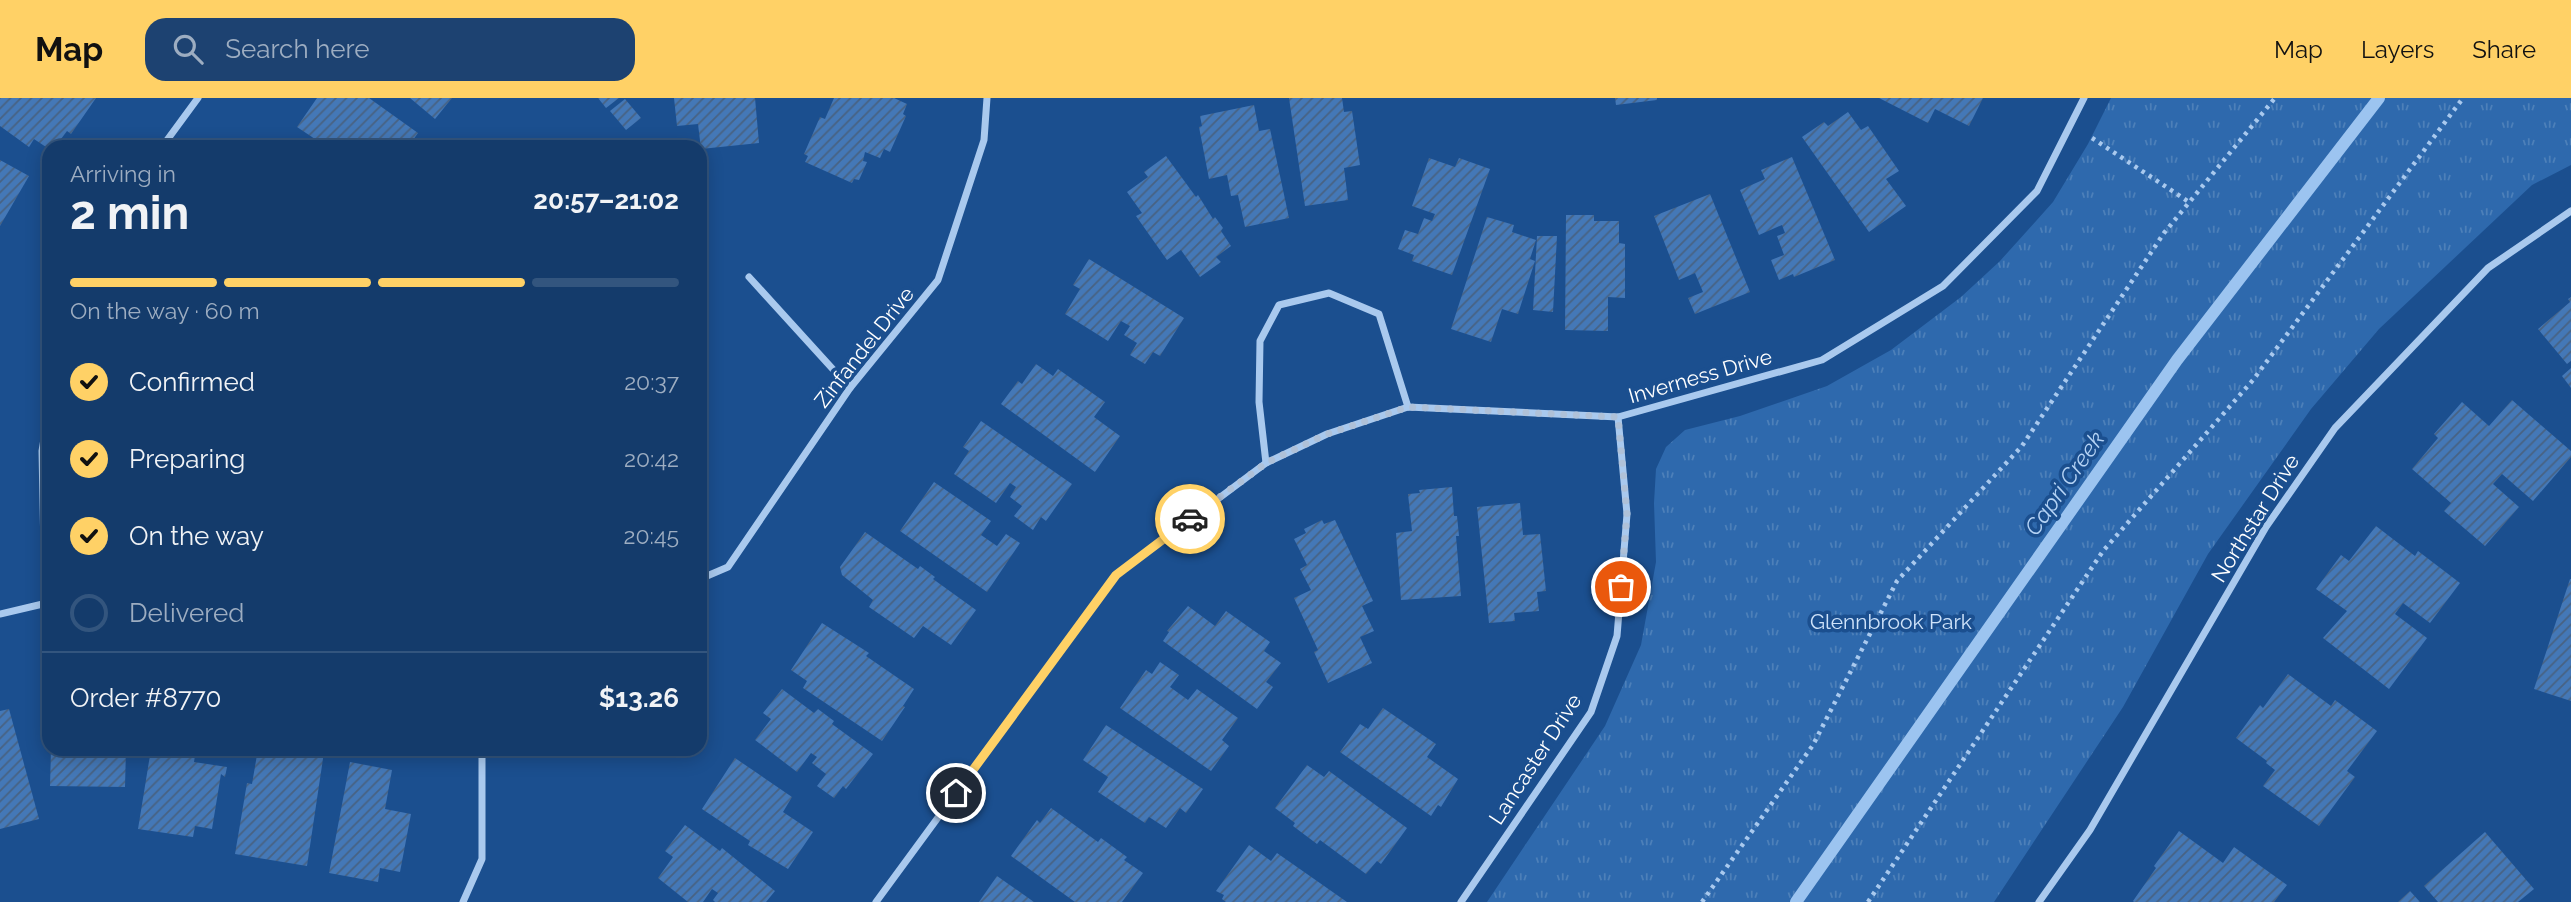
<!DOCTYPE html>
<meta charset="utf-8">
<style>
:root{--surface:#143b6b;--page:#1d4271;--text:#f1f3f6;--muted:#9dadc1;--line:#33557e;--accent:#ffd166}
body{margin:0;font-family:Raleway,sans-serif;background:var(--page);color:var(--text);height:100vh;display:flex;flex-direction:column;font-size:26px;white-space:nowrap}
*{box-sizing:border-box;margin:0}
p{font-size:23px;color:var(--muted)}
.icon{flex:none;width:38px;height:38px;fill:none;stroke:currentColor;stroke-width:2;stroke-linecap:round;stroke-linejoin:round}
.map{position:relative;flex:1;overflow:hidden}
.details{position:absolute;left:42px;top:42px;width:665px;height:616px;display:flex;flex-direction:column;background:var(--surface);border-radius:21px;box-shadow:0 4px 18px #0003,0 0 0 2px var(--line)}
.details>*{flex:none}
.pin{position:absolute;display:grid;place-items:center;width:60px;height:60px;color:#fff;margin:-30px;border:4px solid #fff;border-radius:50%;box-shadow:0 2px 7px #0007}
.courier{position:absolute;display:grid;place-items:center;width:70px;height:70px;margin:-35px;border:5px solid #ffd166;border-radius:50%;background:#fff;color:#222;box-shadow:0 2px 9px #0007}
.summary em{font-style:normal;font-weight:700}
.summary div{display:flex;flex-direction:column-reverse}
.summary{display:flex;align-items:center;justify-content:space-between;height:119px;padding:0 28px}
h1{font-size:46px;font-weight:700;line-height:52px}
.bar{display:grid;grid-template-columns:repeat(4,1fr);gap:10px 7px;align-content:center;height:84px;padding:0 28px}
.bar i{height:9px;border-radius:5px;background:var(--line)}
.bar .current{background:var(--accent)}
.bar p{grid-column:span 4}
.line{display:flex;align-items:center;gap:18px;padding:0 28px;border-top:2px solid var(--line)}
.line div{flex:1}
ol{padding:0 28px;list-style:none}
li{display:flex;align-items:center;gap:21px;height:77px}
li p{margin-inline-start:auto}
li .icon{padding:7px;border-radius:50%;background:var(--accent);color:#111;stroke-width:4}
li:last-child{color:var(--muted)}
li i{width:38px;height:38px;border:4px solid var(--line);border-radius:50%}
header{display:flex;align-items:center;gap:42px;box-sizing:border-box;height:98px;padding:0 35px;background:var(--accent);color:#111}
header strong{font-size:33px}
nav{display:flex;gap:38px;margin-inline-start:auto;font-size:24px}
.search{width:490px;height:63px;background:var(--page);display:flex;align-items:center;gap:18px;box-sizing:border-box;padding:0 24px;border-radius:21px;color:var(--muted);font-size:26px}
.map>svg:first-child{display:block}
</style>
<header>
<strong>Map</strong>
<div class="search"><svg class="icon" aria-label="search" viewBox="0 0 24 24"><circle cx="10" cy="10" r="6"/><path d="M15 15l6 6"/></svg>Search here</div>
<nav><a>Map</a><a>Layers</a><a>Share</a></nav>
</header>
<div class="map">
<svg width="2571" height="804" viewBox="0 0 2571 804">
<defs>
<pattern id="park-tufts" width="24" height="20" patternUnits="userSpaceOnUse" patternTransform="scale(1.75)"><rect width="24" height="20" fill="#2e69ad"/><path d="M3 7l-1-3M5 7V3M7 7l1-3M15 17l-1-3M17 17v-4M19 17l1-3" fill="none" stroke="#4d80b9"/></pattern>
<pattern id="building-hatch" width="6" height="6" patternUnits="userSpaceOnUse" patternTransform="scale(1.75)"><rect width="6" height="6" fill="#4478b7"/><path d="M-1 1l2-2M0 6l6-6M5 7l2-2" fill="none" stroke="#486282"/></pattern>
</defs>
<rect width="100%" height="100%" fill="#1b4f8f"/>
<path fill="url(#park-tufts)" d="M2111,0H2571V67L2532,87L2379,231L2311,311L2208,456L2123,609L1994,804H1487L1605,628L1641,547L1656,464L1654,405L1656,371L1666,349L1685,332L1740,318L1827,288L1891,252L1961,199L2000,163L2053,104L2088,46Z"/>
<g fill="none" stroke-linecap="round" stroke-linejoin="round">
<path stroke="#9cc4f0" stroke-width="12" d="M1796,804L2177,262L2379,0"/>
</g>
<g fill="url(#building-hatch)">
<path d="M0,0H96L71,36L67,33L55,49H49V51L34,41L29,49L0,28Z"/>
<path d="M317,0H369L418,35L408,49H318L321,45L297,29Z"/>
<path d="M410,0H452L435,21Z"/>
<path d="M598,0H619L606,10Z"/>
<path d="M674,0H755L759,45L701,51L698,26L677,28Z"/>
<path d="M834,0H894L907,6L903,16L906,18L890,54L884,51L880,60L865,54L863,63L867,64L859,82L854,81L852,85L805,64L808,58L804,56L820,19L825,21Z"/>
<path d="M1289,0H1342L1344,14L1352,13L1360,67L1344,70L1348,102L1305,108Z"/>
<path d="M1615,0H1657V2L1616,7Z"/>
<path d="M1879,0H1983L1969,28L1935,11L1928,25Z"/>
<path d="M625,1L641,20L626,32L610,13Z"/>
<path d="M1254,7L1259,33L1270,31L1289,120L1245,129L1238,97L1231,98L1227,77L1209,81L1199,29L1202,28L1200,18Z"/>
<path d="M1848,14L1861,32L1868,28L1899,73L1886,81L1906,108L1869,134L1802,39L1824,24L1828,28Z"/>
<path d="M1166,58L1196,99L1198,97L1213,121L1215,119L1223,130L1221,133L1231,148L1216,159L1221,164L1200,179L1181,152L1167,162L1136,118L1142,115L1127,94L1148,79L1144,74Z"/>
<path d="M1792,59L1835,162L1794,179L1793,176L1779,182L1771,162L1784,157L1777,138L1785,135L1782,127L1759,137L1740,92L1765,81L1761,72Z"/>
<path d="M1429,60L1455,69L1459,60L1490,71L1452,177L1412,163L1414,157L1398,151L1405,132L1418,136L1424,120L1432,123L1435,116L1412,108Z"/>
<path d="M0,62L29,78L0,128Z"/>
<path d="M1710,96L1750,194L1695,216L1688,200L1703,194L1695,175L1679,182L1654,118Z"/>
<path d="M1566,117H1594V123H1619V145L1625,146V200L1608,199V233L1565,232Z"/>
<path d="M1487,119L1514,127L1512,134L1536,142L1530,161L1535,163L1518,216L1502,211L1491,244L1451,231Z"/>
<path d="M1537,138H1557L1553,214L1533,212Z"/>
<path d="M1089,161L1184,220L1160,258L1153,254L1145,266L1130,257L1137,245L1124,237L1130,228L1121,223L1108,243L1065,216L1080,191L1073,187Z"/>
<path d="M2571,199V263L2567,266L2538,231L2570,204L2568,201Z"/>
<path d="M1036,266L1053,278L1058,271L1105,304L1094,319L1120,338L1095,374L1001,306L1018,283L1022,286Z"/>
<path d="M2571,270V290L2562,278Z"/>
<path d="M2512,302L2571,353V359L2533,403L2502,376L2493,386L2519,409L2485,448L2444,413L2451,405L2412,371L2438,340L2434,336L2462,304L2489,328Z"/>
<path d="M981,323L1072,386L1046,423L1041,419L1033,432L1014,418L1022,408L1010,399L1016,389L1010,385L996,405L954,376L969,353L963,349Z"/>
<path d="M934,384L991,423L981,437L997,448L1006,436L1020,445L987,494L900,433Z"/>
<path d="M1452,389L1454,418H1457L1459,438H1456L1461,498L1401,502L1396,435L1412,433L1408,396L1420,395L1419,392Z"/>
<path d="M1520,405L1523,437L1540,436L1546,493L1537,494L1539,513L1514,515L1515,523L1489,525L1477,409Z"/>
<path d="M1322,422L1324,426L1335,422L1373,503L1362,508L1374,533L1360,539L1372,565L1328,585L1314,554L1318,552L1294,500L1311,492L1300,471L1307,467L1294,441L1306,435L1304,431Z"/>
<path d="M2376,428L2415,458L2418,453L2460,485L2430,525L2403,505L2395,516L2427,540L2389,591L2323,540L2347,513L2316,491L2341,457L2349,463Z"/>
<path d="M865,434L918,471L920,468L935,479L933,481L976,512L951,547L923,528L914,540L869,509L873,502L842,477L840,469Z"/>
<path d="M2570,481H2571V603L2534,591Z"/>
<path d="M1188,508L1215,528L1226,513L1270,544L1264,553L1281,565L1266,584L1273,589L1257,611L1163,543L1169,534L1167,533Z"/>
<path d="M822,525L869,555L866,558L914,591L903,608L905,609L882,643L803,590L807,583L791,572Z"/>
<path d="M1160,564L1179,577L1170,589L1188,602L1197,591L1238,620L1222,642L1229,648L1211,673L1120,610L1146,572L1152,576Z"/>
<path d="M2288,576L2331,608L2335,602L2377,633L2347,673L2355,679L2319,728L2263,688L2275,672L2266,665L2267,663L2236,640L2260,607L2263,610Z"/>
<path d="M782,591L814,615L818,611L834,623L832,626L873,656L846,691L843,688L834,700L817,688L826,676L812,665L817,659L811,655L797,674L755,642L771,621L763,615Z"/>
<path d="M1383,610L1436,646L1427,659L1458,681L1441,709L1438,707L1431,718L1340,654L1360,626L1368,631Z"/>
<path d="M9,611L39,721L0,731V613Z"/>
<path d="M1106,627L1203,691L1186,715L1180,710L1166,730L1149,719L1145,725L1098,694L1108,679L1083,662Z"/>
<path d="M51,651H126L125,689L50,688Z"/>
<path d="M151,651H196L194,664L227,669L225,679L221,676L212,731L195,728L193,739L138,731Z"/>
<path d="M258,651H303L324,654L307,768L235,756L247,685L252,686Z"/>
<path d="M735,660L792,699L783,714L813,734L788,771L748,747L750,743L702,711Z"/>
<path d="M350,664L392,672L385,711L411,716L400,774L380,770L378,784L329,775Z"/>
<path d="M1307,667L1324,679L1329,673L1407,730L1381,766L1377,763L1366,776L1320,742L1317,746L1293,728L1295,725L1275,710Z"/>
<path d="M1051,710L1098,744L1101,740L1127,759L1124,762L1143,775L1122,804H1075L1011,758L1037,722L1040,725Z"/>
<path d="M685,727L720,753L722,750L775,793L766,804H715L713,802L718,795L712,791L703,804H688L658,780L673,759L665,753Z"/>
<path d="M2179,733L2223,765L2234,749L2287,787L2274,804H2134L2133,803L2156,770L2154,768Z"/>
<path d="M2485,734L2534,791L2518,804H2438L2424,788Z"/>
<path d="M1249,747L1271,763L1277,755L1347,804H1226L1222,801L1224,797L1216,793Z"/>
<path d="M997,778L1034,804H979Z"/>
<path d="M2410,793L2420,804H2398Z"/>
</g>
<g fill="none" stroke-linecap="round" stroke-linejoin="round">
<g stroke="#a9c9ee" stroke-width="4.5" stroke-dasharray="3.5 5" stroke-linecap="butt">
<path d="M2092,40L2189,104"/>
<path d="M1702,804L1813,647L1897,483L2022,348L2164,135L2275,0"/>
<path d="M1868,804L2103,453L2253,282L2463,0"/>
</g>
<g stroke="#a9c9ee" stroke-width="7">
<path d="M162,49L198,0"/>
<path d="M749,179L850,290"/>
<path d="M1266,365L1259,304L1260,243L1279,207L1329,195L1379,216L1408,309"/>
<path d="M700,481L728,469L850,290L938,182L984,42L987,0"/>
<path d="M45,504L42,353L49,310"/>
<path d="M0,516L47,505"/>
<path d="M463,804L482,761V651"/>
<path d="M876,804L1116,477L1266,365L1327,336L1408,309L1618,319L1822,262L1943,188L2037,93L2084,0"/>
<path d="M1461,804L1591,614L1617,538L1627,416L1618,319"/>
<path d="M2039,804L2090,732L2266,429L2335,330L2488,170L2571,113"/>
</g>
</g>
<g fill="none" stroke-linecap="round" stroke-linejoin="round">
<path stroke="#afc1d8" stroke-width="7" stroke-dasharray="0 12.6" d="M1190,421L1266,365L1327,336L1408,309L1618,319L1627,416L1621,489"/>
<path stroke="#ffd166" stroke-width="9" d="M956,695L1116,477L1190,421"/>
</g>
<g text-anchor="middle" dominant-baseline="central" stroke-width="7" stroke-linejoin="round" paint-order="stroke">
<g font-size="21" fill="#fff" stroke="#1b4f8f">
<text transform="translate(864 249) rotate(-52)">Zinfandel Drive</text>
<text transform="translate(1700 278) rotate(-16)">Inverness Drive</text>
<text transform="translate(2255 420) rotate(-58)">Northstar Drive</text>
<text transform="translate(1535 661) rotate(-57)">Lancaster Drive</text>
</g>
<g font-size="21" fill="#cfe3fa" stroke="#1b4f8f">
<text x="1891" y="523">Glennbrook Park</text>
</g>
<g font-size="23" font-style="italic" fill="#b5d3f5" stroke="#1b4f8f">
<text transform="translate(2064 385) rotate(-55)">Capri Creek</text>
</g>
</g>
</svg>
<div class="pin" style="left:1621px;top:489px;background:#ea580c"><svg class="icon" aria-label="bag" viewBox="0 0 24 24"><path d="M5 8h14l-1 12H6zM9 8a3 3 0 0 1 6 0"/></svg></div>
<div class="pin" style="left:956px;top:695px;background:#1f2937"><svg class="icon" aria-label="home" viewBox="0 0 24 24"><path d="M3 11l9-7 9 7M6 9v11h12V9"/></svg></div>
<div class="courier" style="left:1190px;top:421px"><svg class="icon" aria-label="car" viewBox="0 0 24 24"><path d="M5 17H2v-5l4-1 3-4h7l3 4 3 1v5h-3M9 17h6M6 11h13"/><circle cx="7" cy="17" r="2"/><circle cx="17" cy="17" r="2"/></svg></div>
<section class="details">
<div class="summary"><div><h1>2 min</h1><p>Arriving in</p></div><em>20:57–21:02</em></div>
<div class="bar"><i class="current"></i><i class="current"></i><i class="current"></i><i></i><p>On the way · 60 m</p></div>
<ol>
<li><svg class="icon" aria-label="check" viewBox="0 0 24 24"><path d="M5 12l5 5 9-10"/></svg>Confirmed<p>20:37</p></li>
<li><svg class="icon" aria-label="check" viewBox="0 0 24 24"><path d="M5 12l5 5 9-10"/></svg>Preparing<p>20:42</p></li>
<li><svg class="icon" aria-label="check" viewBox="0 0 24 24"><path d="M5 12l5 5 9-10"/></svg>On the way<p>20:45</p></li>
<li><i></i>Delivered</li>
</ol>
<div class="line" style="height:91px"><div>Order #8770</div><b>$13.26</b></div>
</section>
</div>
